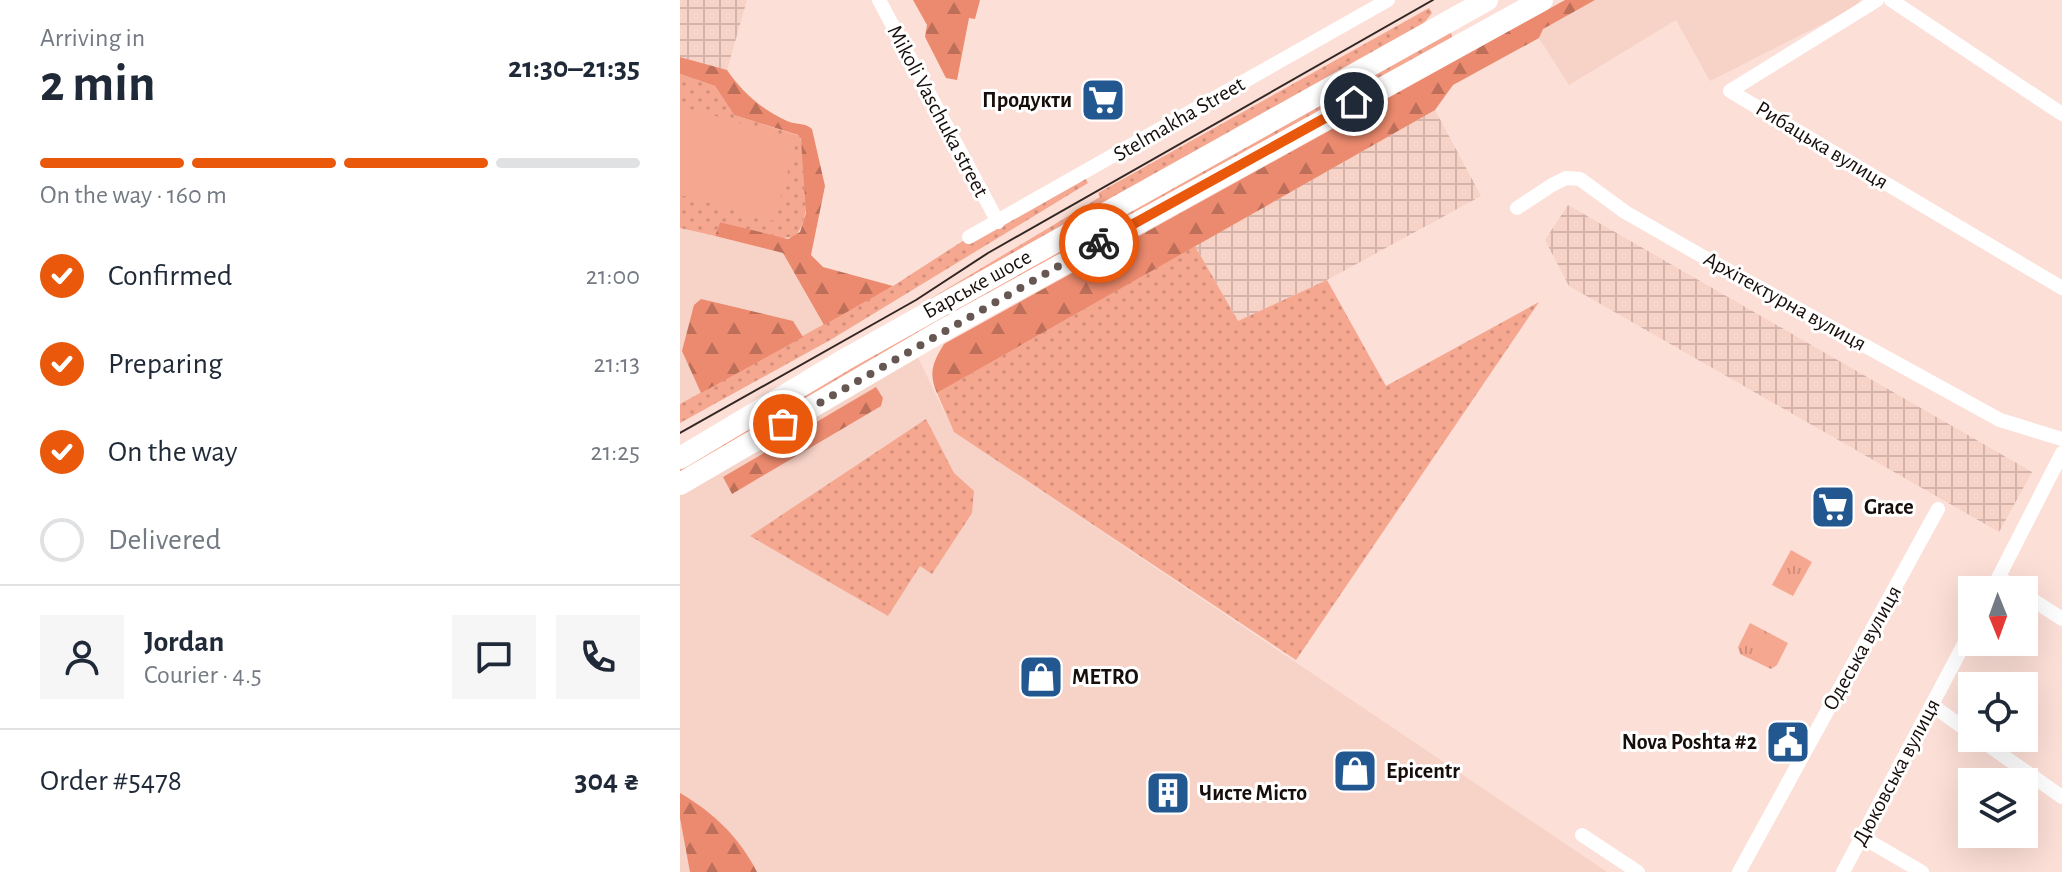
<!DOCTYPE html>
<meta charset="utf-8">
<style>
:root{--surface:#fff;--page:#f6f6f7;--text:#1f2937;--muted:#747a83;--line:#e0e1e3;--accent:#ea580c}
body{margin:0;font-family:"Alegreya Sans",sans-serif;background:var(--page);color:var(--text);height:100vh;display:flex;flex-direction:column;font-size:30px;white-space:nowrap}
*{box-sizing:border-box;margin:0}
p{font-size:26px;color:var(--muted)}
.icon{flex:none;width:44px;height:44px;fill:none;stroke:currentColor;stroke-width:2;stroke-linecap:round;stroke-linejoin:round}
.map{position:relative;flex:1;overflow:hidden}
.side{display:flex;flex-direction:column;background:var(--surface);width:680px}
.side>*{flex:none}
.needle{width:52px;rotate:179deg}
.fabs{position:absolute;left:1278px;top:576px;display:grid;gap:16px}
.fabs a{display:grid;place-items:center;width:80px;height:80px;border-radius:0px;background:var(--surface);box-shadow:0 8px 32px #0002;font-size:40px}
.pin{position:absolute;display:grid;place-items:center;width:68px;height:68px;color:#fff;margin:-34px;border:4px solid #fff;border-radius:50%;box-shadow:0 2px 8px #0007}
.courier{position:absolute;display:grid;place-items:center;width:80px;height:80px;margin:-40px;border:6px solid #ea580c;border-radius:50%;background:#fff;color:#222;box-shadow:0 2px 10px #0007}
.summary em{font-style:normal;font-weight:700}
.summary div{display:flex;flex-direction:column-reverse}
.summary{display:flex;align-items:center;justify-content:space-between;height:136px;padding:0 40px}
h1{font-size:52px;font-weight:700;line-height:60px}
.bar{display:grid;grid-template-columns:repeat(4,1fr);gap:12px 8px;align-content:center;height:96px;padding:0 40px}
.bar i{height:10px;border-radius:6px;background:var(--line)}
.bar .on{background:var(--accent)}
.bar p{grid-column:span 4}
.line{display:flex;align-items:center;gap:20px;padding:0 40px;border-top:2px solid var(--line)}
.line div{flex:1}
.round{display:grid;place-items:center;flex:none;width:84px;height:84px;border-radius:0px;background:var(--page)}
ol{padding:0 40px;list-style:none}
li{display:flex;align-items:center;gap:24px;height:88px}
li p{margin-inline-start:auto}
li .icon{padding:8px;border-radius:50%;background:var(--accent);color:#fff;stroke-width:4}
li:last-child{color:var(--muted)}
li i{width:44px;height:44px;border:4px solid var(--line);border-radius:50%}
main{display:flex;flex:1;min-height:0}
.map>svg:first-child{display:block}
</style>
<main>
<section class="side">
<div class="summary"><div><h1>2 min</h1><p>Arriving in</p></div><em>21:30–21:35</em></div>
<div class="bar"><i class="on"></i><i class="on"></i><i class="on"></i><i></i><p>On the way · 160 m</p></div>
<ol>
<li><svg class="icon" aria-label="check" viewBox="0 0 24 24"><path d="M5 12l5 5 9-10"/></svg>Confirmed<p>21:00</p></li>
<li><svg class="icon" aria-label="check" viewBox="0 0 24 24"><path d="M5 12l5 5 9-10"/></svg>Preparing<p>21:13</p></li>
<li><svg class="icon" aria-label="check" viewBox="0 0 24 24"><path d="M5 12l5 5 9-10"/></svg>On the way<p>21:25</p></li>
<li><i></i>Delivered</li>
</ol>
<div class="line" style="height:144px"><a class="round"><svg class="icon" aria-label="person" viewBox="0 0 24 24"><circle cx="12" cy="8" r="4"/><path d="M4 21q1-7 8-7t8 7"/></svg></a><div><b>Jordan</b><p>Courier · 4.5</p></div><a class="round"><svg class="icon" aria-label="chat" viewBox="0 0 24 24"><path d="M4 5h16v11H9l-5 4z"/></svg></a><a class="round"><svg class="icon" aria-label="phone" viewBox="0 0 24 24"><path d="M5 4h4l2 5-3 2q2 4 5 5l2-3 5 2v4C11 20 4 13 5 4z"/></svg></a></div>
<div class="line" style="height:104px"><div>Order #5478</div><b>304 ₴</b></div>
</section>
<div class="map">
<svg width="1382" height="872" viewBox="0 0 1382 872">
<defs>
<pattern id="industrial-grid" width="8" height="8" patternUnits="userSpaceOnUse" patternTransform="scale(2)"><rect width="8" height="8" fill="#f7d2c7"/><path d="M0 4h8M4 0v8" fill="none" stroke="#d3b3aa"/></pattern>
<pattern id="grass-dots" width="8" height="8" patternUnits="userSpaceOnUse" patternTransform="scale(2)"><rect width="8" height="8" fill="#f5a790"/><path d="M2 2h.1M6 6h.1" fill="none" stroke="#d18f7b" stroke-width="1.8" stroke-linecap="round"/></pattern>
<pattern id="forest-firs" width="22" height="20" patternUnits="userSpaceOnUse" patternTransform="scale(2)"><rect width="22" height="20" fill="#eb8a6e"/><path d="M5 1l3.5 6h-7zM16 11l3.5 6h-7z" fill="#bd6f59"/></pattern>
<pattern id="park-tufts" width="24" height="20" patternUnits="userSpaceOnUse" patternTransform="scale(2)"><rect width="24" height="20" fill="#f5a790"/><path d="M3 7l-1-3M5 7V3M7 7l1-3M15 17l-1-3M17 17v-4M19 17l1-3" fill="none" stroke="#d18f7b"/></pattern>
</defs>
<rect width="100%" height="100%" fill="#fcdfd7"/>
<g fill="#f7d2c7">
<path d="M915,0H1180L1178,6L1030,81L996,20L889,85L859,38L862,29Z"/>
<path d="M0,228L103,253L144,325L0,404Z"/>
<path d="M233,347L274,432L927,872H0V487Z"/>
</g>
<g fill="url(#industrial-grid)">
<path d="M0,0H67L47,70L0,57Z"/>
<path d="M755,110L801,196L647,280L558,321L515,246Z"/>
<path d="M888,205L1352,472L1319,532L889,286L865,240Z"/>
</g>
<g fill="url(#grass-dots)">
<path d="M749,8L752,13L740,28L235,308L420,197L418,193Z"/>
<path d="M771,32L772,39L0,475V463Z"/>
<path d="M0,74L35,86L54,115L120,136C125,162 135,218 114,237L101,238L40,222L35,236L0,228Z"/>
<path d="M403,173L408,183L152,339L0,423V404L213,286L289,237Z"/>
<path d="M515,246L558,321L647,280L706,386L859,302L616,660L274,432L257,393Z"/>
<path d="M246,419L274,473L294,491L292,513L252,574L240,566L208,616L70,536Z"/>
</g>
<g fill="url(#forest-firs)">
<path d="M233,0H300L295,19L289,18L277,80L266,78L245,37L247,25Z"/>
<path d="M885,0H915L863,29L859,38L773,85L755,110L257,393C248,373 253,362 264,344Z"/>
<path d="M0,57L47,70C62,92 82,110 107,121C116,125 124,122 132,129L145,186L131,255L143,267L213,286L144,325L103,253L35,236L40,222L108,239L120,232L126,213L121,139L118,135L54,115L35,86L0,74Z"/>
<path d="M21,299L113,321L123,337L21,393L2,351L14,305Z"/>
<path d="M196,387L203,398L201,406L52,494L43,477Z"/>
<path d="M0,793C34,813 59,837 77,872H10L0,818Z"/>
</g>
<g fill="url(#park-tufts)">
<path d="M1111,550L1132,562L1113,596L1092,585Z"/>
<path d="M1070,623L1108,643L1097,665L1091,669L1060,654L1058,647Z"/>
</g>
<path fill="#f5a790" d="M0,106L117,139L94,221L0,195Z"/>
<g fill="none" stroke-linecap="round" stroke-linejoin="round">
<g stroke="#fff" stroke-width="14">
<path d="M199,0L318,222"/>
<path d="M1197,0L1050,91L1382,288"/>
<path d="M1211,0L1382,114"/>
<path d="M837,208L872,185L886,178L900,179L945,212L1020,255L1320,420L1382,439"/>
<path d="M289,237L708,0"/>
<path d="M1319,577L1338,590"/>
<path d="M1312,590L1382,453"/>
<path d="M1344,594L1382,619"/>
<path d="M1252,705L1292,734"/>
<path d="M1298,738L1382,797"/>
<path d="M902,835L958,872"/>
<path d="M1182,837L1242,872"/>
<path d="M1059,872L1258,509"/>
<path d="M1163,872L1292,629"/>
</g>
<g stroke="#fff" stroke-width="22">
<path d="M0,458L164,360L807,0"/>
<path d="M0,484L260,332L862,0"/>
</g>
<path stroke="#332724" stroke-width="2" d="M0,433L236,300L308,253L753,0"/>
</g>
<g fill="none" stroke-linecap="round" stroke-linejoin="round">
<path stroke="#675752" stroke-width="8" stroke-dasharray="0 14.4" d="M103,424L419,243"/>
<path stroke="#ea580c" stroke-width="10" d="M419,243L674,102"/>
</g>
<defs>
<g id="supermarket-square" transform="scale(2.3)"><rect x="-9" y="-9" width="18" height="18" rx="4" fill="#235790" stroke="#fff"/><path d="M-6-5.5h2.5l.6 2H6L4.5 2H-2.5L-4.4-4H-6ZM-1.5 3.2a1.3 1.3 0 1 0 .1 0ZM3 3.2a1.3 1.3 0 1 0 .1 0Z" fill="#fff"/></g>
<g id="shop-square" transform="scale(2.3)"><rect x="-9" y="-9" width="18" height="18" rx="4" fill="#235790" stroke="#fff"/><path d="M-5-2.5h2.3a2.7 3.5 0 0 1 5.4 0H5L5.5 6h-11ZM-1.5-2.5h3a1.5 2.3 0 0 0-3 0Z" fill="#fff"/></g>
<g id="civic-square" transform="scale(2.3)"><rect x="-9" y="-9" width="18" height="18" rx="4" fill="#235790" stroke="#fff"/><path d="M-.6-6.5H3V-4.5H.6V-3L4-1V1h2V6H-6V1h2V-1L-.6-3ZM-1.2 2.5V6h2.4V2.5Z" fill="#fff"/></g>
<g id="building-square" transform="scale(2.3)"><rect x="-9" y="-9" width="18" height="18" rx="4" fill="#235790" stroke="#fff"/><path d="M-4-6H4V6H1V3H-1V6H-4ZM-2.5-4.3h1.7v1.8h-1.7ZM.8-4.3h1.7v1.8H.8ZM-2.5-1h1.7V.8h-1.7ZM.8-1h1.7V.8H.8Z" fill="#fff"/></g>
</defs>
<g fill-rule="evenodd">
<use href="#supermarket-square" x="423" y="100"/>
<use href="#supermarket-square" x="1153" y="507"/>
<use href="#shop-square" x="361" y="677"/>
<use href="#civic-square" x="1108" y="742"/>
<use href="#shop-square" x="675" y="771"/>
<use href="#building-square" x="488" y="793"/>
</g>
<g text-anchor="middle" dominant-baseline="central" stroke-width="6" stroke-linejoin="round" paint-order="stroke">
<g font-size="22" font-weight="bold" fill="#170e0b" stroke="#fff" text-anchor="start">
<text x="392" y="100" text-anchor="end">Продукти</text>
<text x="1184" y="507">Grace</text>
<text x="392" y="677">METRO</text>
<text x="1077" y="742" text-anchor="end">Nova Poshta #2</text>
<text x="706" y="771">Epicentr</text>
<text x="519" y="793">Чисте Місто</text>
</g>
<g font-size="22" fill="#170e0b" stroke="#fff">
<text transform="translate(258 111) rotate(62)">Mikoli Vaschuka street</text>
<text transform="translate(499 119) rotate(-30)">Stelmakha Street</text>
<text transform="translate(1142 145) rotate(31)">Рибацька вулиця</text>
<text transform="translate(297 284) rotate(-29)">Барське шосе</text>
<text transform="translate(1105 301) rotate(29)">Архітектурна вулиця</text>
<text transform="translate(1182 648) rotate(-61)">Одеська вулиця</text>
<text transform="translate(1216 772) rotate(-62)">Дюковська вулиця</text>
</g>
</g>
</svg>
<div class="fabs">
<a><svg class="needle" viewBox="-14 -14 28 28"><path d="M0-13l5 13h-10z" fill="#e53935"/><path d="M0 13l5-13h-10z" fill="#747a83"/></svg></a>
<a><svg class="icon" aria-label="locate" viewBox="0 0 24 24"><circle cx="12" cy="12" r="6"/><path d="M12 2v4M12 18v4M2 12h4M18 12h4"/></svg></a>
<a><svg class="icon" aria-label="layers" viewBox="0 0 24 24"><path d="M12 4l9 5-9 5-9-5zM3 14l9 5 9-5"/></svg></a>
</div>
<div class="pin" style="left:103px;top:424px;background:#ea580c"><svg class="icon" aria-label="bag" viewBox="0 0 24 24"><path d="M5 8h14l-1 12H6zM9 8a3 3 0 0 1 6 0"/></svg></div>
<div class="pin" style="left:674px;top:102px;background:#1f2937"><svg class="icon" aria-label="home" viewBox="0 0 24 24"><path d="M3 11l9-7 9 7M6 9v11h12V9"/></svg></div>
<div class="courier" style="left:419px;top:243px"><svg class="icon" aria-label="bike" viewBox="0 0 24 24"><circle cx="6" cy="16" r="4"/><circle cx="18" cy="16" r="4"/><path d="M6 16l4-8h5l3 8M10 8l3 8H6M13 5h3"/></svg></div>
</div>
</main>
